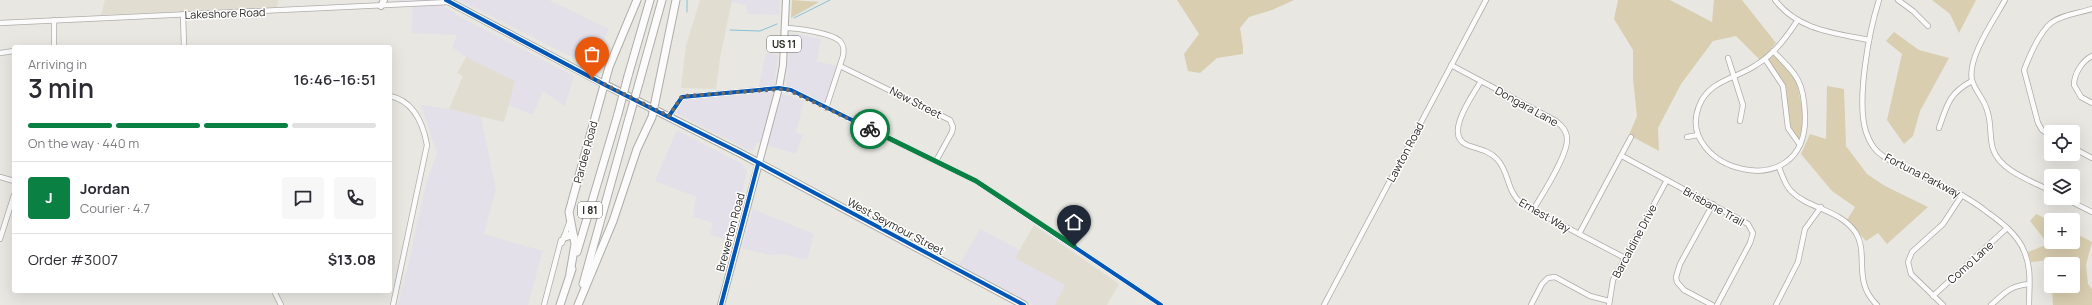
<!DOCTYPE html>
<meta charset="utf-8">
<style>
:root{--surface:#fff;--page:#f7f7f7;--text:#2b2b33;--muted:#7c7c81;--line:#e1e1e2;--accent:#0b8043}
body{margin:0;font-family:Manrope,sans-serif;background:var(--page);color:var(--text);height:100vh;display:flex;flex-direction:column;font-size:15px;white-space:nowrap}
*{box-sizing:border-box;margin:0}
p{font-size:13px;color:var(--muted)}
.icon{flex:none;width:22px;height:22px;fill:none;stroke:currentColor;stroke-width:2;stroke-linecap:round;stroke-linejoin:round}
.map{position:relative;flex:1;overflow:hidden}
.drawer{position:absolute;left:12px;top:45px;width:380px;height:248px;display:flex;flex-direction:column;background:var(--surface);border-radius:4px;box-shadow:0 4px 16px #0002}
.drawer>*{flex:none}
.tools{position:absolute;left:2044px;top:125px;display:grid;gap:8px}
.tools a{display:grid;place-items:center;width:36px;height:36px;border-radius:4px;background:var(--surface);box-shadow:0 4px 16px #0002;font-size:20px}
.pin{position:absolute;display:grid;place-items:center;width:34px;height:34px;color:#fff;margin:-41px -17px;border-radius:50% 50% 50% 0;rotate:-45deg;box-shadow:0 0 4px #0007}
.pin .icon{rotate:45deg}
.courier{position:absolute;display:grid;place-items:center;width:40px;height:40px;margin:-20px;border:3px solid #0b8043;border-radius:50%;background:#fff;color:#222;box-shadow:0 1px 5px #0007}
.headline em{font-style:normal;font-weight:600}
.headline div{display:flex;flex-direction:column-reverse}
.headline{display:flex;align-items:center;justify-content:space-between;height:68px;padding:0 16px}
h1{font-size:26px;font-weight:600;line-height:30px}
.bar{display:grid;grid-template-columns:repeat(4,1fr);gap:6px 4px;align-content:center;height:48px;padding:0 16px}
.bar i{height:5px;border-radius:3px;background:var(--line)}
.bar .current{background:var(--accent)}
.bar p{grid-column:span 4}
.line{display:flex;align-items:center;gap:10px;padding:0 16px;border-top:1px solid var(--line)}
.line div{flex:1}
.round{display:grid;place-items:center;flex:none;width:42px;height:42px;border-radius:4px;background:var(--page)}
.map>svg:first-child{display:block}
</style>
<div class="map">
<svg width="2092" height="305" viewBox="0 0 2092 305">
<rect width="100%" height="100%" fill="#e8e7e2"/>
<g fill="#e4e0ea">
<path d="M388,0H433L466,20L574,76L565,106L543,91L533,115L508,105L515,81L466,57L452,47L457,35L411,33L413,2Z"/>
<path d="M459,0H549L609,29L590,66Z"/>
<path d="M732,0H780L779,15L748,14L746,5L731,2Z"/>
<path d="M791,33L821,39L817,61L836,66L825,104L786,86Z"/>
<path d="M766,53L778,55L774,91L804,101L796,132L803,135L796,154L757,142L752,152L676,113L683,100L757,94Z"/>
<path d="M421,105L449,109L481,116L496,190L484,234L543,251L528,305H397L401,297L427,180L437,154Z"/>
<path d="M677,130L742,164L747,171L731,241L710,235L713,223L693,217L696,197L655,181Z"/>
<path d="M753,209L814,234L807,260L783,254L769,255L742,248Z"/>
<path d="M980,229L1020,250L1016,258L1066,285L1055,305H1033L959,265Z"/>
</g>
<g fill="#e1ddd1">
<path d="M105,0H278L277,7L101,15Z"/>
<path d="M700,0H732L720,58L716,89L681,88L686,46Z"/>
<path d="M466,57L515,81L504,122L449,109L463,76L457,73Z"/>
<path d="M1034,225L1119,284L1107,305H1055L1065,285L1015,258Z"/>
</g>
<g fill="#d9ceb0">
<path d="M792,0L819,2L791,18Z"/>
<path d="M1177,0H1294L1272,10L1249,17L1240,28L1243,47V54L1217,58L1200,73L1188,71L1184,54L1199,34Z"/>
<path d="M1618,0H1670L1712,22L1714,0H1742L1776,43L1770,50L1796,78L1804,119L1802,135L1798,140L1789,123L1786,87L1770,62L1764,56L1760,60L1736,36L1713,41L1681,84L1658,128L1659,151L1629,135L1637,116L1633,79V50L1614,19Z"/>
<path d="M1932,0H1976L1959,33L1950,14Z"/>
<path d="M1894,32L1919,50L1949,58L1920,111L1913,136L1904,144L1887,120L1902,54L1886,41Z"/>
<path d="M1827,86L1844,89L1846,146L1867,174L1885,186L1928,207L1887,244L1878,233L1866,241L1847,220L1855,207L1832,191L1801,154L1810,134L1826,139Z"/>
<path d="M2036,214L2051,221V242H2073V232L2092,242L2086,265L2088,284L2092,289V305H2053L2052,286H2073V264H2051V275L2049,260L2031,262L2028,252L2048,244L2030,221Z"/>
</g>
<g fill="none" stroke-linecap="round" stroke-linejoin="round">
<g stroke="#8ac0d3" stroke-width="1">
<path d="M687,0V12"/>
<path d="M794,18L830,0"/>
<path d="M730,30L760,31L777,24"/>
</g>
<g stroke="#aeada9" stroke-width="6">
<g id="minor">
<path d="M1775,0C1798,30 1834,33 1869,40"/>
<path d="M1879,0C1869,31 1856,101 1866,132C1869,141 1875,151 1883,156C1894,164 1908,170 1921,175C1944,186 1967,196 1987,212C2001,222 2018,235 2024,251C2032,268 2029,287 2029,305"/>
<path d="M1898,0L1913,11L1928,26"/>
<path d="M2005,0C1994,20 1967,58 1972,80C1975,91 1984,99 1987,110C1992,123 1989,137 1993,149C2000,171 2032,181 2051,191"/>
<path d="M183,14L184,47"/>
<path d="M54,20V47"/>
<path d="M0,23L450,2"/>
<path d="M785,28C797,28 831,33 840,41C844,46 844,50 843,56L826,108"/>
<path d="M1773,51C1797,75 1804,81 1805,116C1807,208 1674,169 1699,106C1709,80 1736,79 1756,65C1774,54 1786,38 1797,21"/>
<path d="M0,53L14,51"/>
<path d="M2092,56C2082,61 2074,74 2074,85L2081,97L2092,103"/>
<path d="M1728,58L1743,105L1740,121"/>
<path d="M1765,59L1783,86L1788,128L1800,145"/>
<path d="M1451,65L1556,121C1562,126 1567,131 1567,139C1568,155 1542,195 1533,210"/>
<path d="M840,66L950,120L953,127L952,132L936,161"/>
<path d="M1481,81C1473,95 1443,135 1467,145C1478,149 1488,150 1497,159C1510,173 1506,191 1522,204L1625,258"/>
<path d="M390,96C414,101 423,123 427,145L393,305"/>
<path d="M669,116L682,97L779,88L791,90L976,181L1161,305"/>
<path d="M1939,128C1947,105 1949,93 1972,81"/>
<path d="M2051,136L2042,130L2038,123L2024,70C2029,57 2040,32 2051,23C2061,15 2079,13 2092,9"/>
<path d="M1687,137L1698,135"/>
<path d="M2073,148L2092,158"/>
<path d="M1622,156L1748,224L1753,233L1750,243L1717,305"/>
<path d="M1779,167C1782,175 1785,185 1791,191C1808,209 1840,209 1856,233C1869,254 1852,281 1877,305"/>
<path d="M0,177L14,181"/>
<path d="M2064,198L2092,212"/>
<path d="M1579,234L1631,137"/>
<path d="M0,239L14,195"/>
<path d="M562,243L570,220"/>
<path d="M274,291L281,305"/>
<path d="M1933,296L2007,228"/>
<path d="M544,305L561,240"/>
<path d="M1324,305L1486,0"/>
<path d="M1531,305L1542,284L1548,278L1555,277L1590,296L1609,301"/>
<path d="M1609,305L1613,280L1667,180"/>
<path d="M1712,305L1684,290L1677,282L1676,277L1680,264L1713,204"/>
<path d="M1776,305L1798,262L1805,229L1821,207"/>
<path d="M1943,305L1911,274L1908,262L1912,252L1943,224L1962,195"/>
<path d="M1991,305C2005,293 2009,286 2029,284"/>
</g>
</g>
<g stroke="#aeada9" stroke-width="8">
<g id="major">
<path d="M446,0L604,84"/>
<path d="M381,6L384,0"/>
<path d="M721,305L779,88L783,65L786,0"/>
</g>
</g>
<g stroke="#aeada9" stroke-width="9">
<g id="highway">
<path d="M628,76L650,0"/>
<path d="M639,83L662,0"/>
<path d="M604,84L740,153L1024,305"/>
<path d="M565,237L571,235L574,237"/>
<path d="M577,252L618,114"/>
<path d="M570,273L575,244L569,212L609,67L637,0"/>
<path d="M583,284L629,118"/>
<path d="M560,305L572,269"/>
<path d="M578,305L613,221L637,149L652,117L676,0"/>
</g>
</g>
<use href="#minor" stroke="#fcfbfb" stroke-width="4.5"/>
<use href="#major" stroke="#fcfbfb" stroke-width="6"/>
<use href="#highway" stroke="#fcfbfb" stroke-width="7"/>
<g stroke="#aeada9" stroke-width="9" stroke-linecap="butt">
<g id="highway-bridge">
<path d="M618,114L628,76"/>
<path d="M629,118L639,83"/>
</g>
</g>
<use href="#highway-bridge" stroke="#fcfbfb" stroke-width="7"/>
<g stroke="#fff" stroke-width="6">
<g id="cycleway">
<path d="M446,0L607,86L740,153L1024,305"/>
<path d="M669,116L682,97L779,88L791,90L976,181L1161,305"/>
<path d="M721,305L758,164"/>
</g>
</g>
<use href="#cycleway" stroke="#0057b8" stroke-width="4"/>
</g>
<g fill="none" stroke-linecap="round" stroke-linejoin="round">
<path stroke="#6c6b66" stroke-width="4" stroke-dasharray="0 7.2" d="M592,78L669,116L682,96L786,89L870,129"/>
<path stroke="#0b8043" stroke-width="5" d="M870,129L976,181L1074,246"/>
</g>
<g text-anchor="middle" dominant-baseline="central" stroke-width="3" stroke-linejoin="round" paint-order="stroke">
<g fill="#fff" stroke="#696866" stroke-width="1">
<rect x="767" y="36" width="34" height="16" rx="3"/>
<rect x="578" y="202" width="24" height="16" rx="3"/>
</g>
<g font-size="10" font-weight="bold" fill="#292824">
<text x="784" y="44">US 11</text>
<text x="590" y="210">I 81</text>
</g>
<g font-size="11" fill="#292824" stroke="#fff">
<text transform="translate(225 13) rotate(-2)">Lakeshore Road</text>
<text transform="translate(916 102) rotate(27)">New Street</text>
<text transform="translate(1527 106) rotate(29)">Dongara Lane</text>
<text transform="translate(585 152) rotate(-75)">Pardee Road</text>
<text transform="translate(1405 152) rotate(-62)">Lawton Road</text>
<text transform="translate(1923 175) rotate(27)">Fortuna Parkway</text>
<text transform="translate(1714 206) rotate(29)">Brisbane Trail</text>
<text transform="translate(1545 215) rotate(30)">Ernest Way</text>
<text transform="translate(896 226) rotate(28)">West Seymour Street</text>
<text transform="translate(730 232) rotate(-75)">Brewerton Road</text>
<text transform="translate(1634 241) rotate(-62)">Barcaldine Drive</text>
<text transform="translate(1970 262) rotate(-42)">Como Lane</text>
</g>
</g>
</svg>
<div class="tools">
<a><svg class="icon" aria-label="locate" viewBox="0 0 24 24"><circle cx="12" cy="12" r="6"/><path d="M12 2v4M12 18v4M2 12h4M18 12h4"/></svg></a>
<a><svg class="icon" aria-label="layers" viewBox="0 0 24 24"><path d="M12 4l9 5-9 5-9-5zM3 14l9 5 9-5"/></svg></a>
<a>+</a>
<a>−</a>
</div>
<div class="pin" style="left:592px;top:78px;background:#ea580c"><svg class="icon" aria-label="bag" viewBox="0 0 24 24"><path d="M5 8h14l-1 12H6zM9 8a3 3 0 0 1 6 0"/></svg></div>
<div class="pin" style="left:1074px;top:246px;background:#1f2937"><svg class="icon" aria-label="home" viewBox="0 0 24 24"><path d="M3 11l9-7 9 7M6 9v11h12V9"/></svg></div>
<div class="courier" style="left:870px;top:129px"><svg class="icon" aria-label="bike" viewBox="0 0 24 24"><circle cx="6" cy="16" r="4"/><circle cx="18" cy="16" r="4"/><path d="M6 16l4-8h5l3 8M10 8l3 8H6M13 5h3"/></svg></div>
<section class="drawer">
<div class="headline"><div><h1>3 min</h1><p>Arriving in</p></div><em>16:46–16:51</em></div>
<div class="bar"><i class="current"></i><i class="current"></i><i class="current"></i><i></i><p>On the way · 440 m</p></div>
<div class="line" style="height:72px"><b class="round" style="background:var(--accent);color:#fff">J</b><div><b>Jordan</b><p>Courier · 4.7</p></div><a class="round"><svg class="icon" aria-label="chat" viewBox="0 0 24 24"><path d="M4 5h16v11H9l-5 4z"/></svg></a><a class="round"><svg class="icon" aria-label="phone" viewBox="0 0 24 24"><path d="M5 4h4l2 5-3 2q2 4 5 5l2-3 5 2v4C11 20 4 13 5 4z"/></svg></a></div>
<div class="line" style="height:52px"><div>Order #3007</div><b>$13.08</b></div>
</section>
</div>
